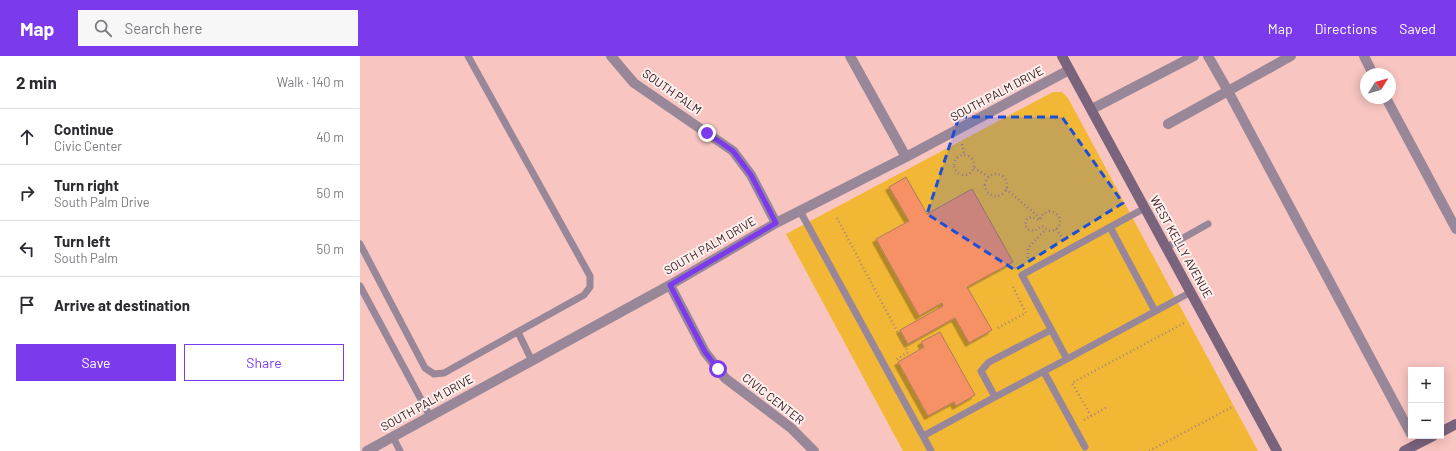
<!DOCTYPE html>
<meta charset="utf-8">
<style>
body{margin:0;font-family:Barlow,sans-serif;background:#f7f7f7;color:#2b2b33}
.controls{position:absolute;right:12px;bottom:12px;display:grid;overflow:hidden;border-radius:0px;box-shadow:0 2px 10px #0003}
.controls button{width:36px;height:36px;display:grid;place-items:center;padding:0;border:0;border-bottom:1px solid #e1e1e2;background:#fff;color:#2b2b33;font:20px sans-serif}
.compass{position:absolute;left:1000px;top:12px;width:36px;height:36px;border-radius:50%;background:#fff;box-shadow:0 2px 10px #0003;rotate:53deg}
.stop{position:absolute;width:12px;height:12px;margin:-9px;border:3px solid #7c3aed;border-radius:50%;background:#fff}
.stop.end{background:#7c3aed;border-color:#fff;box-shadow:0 1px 4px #0008}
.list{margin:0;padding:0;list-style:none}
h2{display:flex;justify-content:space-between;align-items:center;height:52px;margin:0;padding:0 16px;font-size:17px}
h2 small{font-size:13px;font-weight:400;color:#7c7c81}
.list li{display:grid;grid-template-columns:26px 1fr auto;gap:12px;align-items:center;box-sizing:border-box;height:56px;padding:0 16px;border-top:1px solid #e1e1e2}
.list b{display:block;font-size:15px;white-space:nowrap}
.list p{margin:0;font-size:13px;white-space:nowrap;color:#7c7c81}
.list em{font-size:13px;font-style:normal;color:#7c7c81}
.actions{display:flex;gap:8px;padding:12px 16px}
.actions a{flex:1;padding:9px 0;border:1px solid #7c3aed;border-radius:0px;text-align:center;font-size:14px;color:#7c3aed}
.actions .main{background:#7c3aed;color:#fff}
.icon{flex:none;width:22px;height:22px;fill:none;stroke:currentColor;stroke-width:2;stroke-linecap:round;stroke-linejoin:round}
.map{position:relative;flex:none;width:1096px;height:395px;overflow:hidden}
header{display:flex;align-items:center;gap:24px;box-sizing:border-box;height:56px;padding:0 20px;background:#7c3aed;color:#fff}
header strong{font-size:19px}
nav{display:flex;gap:22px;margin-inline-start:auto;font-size:14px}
.search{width:280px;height:36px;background:#f7f7f7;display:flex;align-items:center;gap:10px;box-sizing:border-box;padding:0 14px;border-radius:0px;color:#7c7c81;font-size:15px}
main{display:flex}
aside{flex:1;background:#fff}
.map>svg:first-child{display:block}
.green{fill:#f2b835}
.building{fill:#f69166;stroke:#ae7a64;filter:url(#shadow)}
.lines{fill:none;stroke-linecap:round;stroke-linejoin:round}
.path{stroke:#aa827f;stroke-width:2.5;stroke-dasharray:1 3;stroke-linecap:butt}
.lane{stroke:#988799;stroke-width:7}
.street{stroke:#988799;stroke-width:10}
.secondary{stroke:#7a637d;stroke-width:10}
.route{stroke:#7c3aed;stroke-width:5}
.marked{fill:#1d4ed8;fill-opacity:0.2;stroke:#1d4ed8;stroke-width:3;stroke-dasharray:8 5;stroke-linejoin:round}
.labels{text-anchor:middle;stroke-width:4;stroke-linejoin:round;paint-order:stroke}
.street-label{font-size:12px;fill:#2e1716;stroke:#fef0ef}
</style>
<header>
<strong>Map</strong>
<div class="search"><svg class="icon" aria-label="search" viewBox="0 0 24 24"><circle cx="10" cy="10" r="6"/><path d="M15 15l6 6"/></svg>Search here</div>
<nav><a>Map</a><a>Directions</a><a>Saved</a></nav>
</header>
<main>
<aside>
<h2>2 min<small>Walk · 140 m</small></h2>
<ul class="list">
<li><svg class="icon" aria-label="ahead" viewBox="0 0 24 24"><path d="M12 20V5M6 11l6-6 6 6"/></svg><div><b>Continue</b><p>Civic Center</p></div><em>40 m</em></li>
<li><svg class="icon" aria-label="right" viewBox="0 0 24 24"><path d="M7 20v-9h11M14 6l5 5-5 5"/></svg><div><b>Turn right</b><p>South Palm Drive</p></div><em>50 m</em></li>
<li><svg class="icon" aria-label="left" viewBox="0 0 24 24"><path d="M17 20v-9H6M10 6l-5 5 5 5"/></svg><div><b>Turn left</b><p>South Palm</p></div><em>50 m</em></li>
<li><svg class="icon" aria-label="arrive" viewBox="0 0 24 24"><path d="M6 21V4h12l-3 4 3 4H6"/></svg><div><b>Arrive at destination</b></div></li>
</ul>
<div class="actions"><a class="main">Save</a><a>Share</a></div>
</aside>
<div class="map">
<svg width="1096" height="395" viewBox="0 0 1096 395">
<defs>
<filter id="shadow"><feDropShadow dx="-3.5" dy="3.5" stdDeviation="0" flood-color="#0004"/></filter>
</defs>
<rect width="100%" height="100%" fill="#f8c5c1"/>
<!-- green -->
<path class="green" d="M693,36H702L708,42L898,395H543L426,178Z"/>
<!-- building -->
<path class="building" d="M546,121L567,158L612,133L653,206L607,231L632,274L609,287L595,262L548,288L540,274L583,250L582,247L559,260L516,183L549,165L529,131Z
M580,276L615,339L596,350L594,346L568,360L538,306L564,291L561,286Z"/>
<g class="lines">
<!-- path -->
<path class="path" d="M602,88L604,98
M594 109a10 10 0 1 1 20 0a10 10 0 1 1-20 0Z
M614,112L629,121
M625 129a11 11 0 1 1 22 0a11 11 0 1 1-22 0Z
M646,133L680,162
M689,155C703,156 704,174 690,175L682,170L674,175L667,173L665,169L667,163L671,161L680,164L683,158Z
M477,162L548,296L536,304
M696,173L703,183
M668,202V192L686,173
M638,272L666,257L653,231
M731,360L747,351
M724,364L731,360L712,327L826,266
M789,395L872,351"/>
<!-- lane -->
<path class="lane" d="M785,152L662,219L707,303L831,236
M440,155L563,380L635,341
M750,171L795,255
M0,188L65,312L74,318L84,317L224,239L230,231V220L108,0
M807,191L848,168
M0,230L70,360
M691,274L629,306L621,315L635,341L707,303
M158,276L172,305
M684,316L725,391
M563,380L571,395
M33,381L40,395"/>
<!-- street -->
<path class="street" d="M251,0L274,27L373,95L391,119L416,167
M490,0L546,101
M848,0L868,35L931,0
M1004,0L1013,18
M1026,42L1096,173
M732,53L834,0
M808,68L868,35L1051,378
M310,229L345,296L365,322L431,372L454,395
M7,395L310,229L416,167L546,101L709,14"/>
<!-- secondary -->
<path class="secondary" d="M702,0L917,395
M1081,376L1096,368
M1044,395L1073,380"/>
</g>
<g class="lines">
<!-- route -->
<path class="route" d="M347,77L373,95L391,119L416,167L310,229L345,296L358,313"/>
</g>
<!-- marked area -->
<path class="marked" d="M599,61H702L763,147L655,214L567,158Z"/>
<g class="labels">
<!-- street labels -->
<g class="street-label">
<text transform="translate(312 36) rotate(35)" y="4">SOUTH PALM</text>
<text transform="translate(637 38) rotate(-28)" y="4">SOUTH PALM DRIVE</text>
<text transform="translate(350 190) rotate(-30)" y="4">SOUTH PALM DRIVE</text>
<text transform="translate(821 191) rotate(61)" y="4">WEST KELLY AVENUE</text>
<text transform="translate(413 343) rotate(38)" y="4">CIVIC CENTER</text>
<text transform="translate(67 347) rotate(-29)" y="4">SOUTH PALM DRIVE</text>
</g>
</g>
</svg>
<div class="controls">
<button>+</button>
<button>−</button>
</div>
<svg class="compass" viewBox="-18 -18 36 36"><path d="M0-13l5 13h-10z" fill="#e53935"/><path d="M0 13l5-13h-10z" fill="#7c7c81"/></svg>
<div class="stop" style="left:358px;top:313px"></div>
<div class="stop end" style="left:347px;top:77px"></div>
</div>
</main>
